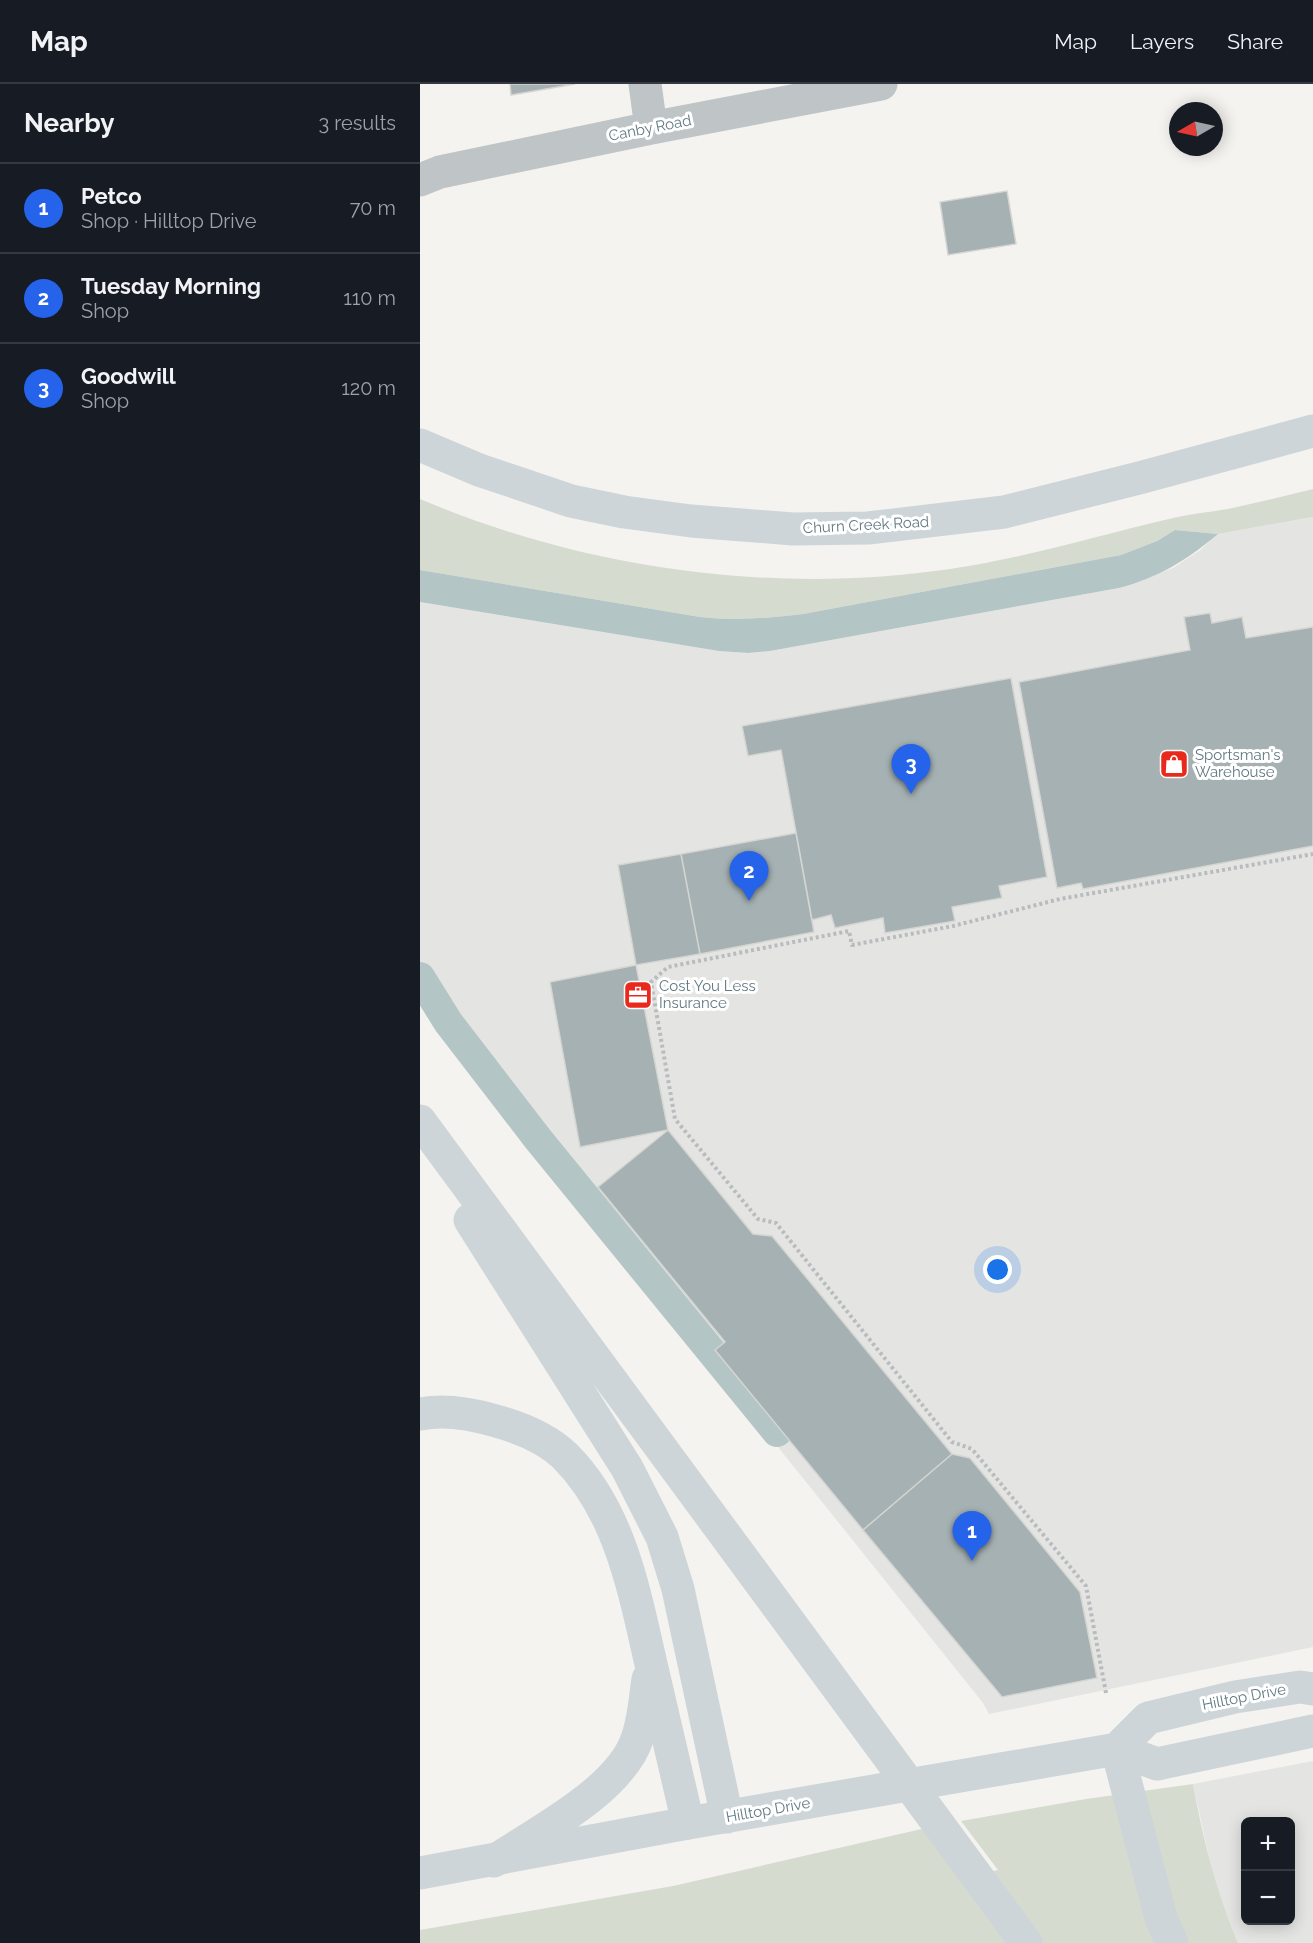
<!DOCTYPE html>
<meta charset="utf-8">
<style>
body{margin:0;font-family:Raleway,sans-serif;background:#242831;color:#f1f3f6}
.controls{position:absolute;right:18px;bottom:18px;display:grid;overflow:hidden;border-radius:9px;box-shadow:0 3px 15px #0003}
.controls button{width:54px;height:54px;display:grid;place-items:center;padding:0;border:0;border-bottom:2px solid #363941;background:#171b24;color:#f1f3f6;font:30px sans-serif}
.compass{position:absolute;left:749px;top:18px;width:54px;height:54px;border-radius:50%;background:#171b24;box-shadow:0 3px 15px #0003;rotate:261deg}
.you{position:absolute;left:578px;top:1186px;width:21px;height:21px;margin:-15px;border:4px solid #fff;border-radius:50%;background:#1a73e8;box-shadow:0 0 0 9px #1a73e833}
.badge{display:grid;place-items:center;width:39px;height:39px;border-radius:50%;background:#2563eb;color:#fff;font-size:20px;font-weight:700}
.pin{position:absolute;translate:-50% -50px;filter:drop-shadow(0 2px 3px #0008)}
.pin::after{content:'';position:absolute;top:32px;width:21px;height:18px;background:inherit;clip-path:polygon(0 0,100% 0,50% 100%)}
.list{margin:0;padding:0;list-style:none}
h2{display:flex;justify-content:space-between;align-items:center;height:78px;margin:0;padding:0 24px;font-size:26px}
h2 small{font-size:20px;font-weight:400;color:#9ea1a6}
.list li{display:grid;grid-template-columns:39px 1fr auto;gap:18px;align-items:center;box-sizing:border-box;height:90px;padding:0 24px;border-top:2px solid #363941}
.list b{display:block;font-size:22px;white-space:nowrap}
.list p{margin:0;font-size:20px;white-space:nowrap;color:#9ea1a6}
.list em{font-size:20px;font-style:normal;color:#9ea1a6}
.map{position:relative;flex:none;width:893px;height:1859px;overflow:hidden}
header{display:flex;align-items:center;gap:36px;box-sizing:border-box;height:84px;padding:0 30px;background:#171b24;border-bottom:2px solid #363941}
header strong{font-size:28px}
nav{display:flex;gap:33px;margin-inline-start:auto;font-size:21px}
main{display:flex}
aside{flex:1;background:#171b24}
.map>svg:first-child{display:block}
.built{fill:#e4e5e3;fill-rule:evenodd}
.green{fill:#d6dbd0}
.water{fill:#b4c5c6}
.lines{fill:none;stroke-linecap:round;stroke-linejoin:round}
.canal{stroke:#b4c5c6;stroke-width:30}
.building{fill:#a5b1b3;stroke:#d5d5d2;stroke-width:1.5}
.path{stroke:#b9bcbe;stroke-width:4;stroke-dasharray:3 3;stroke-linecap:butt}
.minor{stroke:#bfc4c6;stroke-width:33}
.major{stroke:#cdd5d8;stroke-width:33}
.highway{stroke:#cdd5d8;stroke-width:33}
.labels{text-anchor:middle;stroke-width:6;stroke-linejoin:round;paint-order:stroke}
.street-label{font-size:15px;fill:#627982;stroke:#fff}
.poi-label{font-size:15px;fill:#627982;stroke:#fff;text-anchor:start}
</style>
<header>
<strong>Map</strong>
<nav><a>Map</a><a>Layers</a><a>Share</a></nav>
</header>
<main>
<aside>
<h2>Nearby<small>3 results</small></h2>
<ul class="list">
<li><span class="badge">1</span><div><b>Petco</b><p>Shop · Hilltop Drive</p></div><em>70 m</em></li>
<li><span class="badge">2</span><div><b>Tuesday Morning</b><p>Shop</p></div><em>110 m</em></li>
<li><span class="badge">3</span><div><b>Goodwill</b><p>Shop</p></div><em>120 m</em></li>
</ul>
</aside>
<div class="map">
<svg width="893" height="1859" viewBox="0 0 893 1859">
<rect width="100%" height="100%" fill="#f4f3ef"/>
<!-- built -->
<path class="built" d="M893,433V1563L569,1630L563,1619L286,1273L296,1264L82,998L30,930L0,881V518L299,567L328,569L350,567L699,504L753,484L779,467L798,450Z
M893,1677V1859H818L804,1825L791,1782L773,1700ZM826,1738H870V1836H826Z"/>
<!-- green -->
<path class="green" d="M893,405V433L798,450L755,446L737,457L701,471L383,530C348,534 315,537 280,533L0,486V415C165,485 352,511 530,485C605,474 676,452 749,435C769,430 789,428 808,425C837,419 865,412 893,405Z
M773,1700C783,1755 796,1807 818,1859H0V1846L253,1802L506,1744L543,1794L578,1786L541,1737L666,1715Z"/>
<!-- water -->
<path class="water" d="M755,446L798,450C766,477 739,493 699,504L350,567L328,569L299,567L0,518V486L280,533C315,537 348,534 383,530L701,471L737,457Z"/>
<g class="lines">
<!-- canal -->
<path class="canal" d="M0,893L28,938L118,1055L357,1348"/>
</g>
<!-- building -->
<path class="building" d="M90,0H155L91,11Z
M587,107L596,160L528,171L520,118Z
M790,529L792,539L822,533L826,554L893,543V762L663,805L661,799L637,804L599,598L770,566L764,533Z
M591,594L627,793L579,802L582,814L532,823L535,837L465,849L463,834L415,844L411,831L392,836L361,666L328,672L322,642Z
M376,749L394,848L280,870L261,770Z
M261,770L280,870L216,881L198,781Z
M216,881L248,1046L160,1063L130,898Z
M248,1046L333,1150L352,1152L532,1370L443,1446L295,1266L305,1258L178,1103Z
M532,1370L550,1374L660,1508L677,1594L582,1613L443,1446Z"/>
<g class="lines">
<!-- path -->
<path class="path" d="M686,1609L666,1502L552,1365L532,1358L356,1139L338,1135L255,1035L231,898L248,883L429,847L432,861L533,842L640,815L893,770"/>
<!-- minor -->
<path class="minor" d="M225,0L231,44
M0,96L20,88L44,83L231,44L461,0"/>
<!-- major -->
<path class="major" d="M0,361L59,386L151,417L204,428L271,437L373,445L448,444L584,428L719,394L893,347
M697,1665L728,1634L815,1613L880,1603L893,1605
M0,1789L268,1739L697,1665L737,1680L893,1647"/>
<!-- highway -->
<path class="highway" d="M0,1037L606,1859
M50,1136L207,1384L242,1453L258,1505L307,1733
M0,1330C25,1325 52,1330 76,1337C101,1344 126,1354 145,1372C200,1427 214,1506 231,1580C243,1633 256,1686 268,1739
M697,1665L741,1834L752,1859
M74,1777C118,1748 200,1706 217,1655C224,1636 225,1615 228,1595"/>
</g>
<!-- icons -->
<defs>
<g id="shop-square" transform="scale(1.5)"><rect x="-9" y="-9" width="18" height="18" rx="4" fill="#e9291b" stroke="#fff"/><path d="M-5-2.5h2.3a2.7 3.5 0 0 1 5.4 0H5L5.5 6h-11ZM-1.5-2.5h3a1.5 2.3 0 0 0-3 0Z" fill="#fff"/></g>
<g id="office-square" transform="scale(1.5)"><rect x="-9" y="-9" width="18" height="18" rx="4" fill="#e9291b" stroke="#fff"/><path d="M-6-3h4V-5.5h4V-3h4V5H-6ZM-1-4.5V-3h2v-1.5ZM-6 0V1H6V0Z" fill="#fff"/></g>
</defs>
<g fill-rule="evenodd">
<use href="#shop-square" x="754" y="680"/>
<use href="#office-square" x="218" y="911"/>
</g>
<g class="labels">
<!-- street labels -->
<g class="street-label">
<text transform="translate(230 44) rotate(-11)" y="5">Canby Road</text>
<text transform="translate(446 441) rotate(-3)" y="5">Churn Creek Road</text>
<text transform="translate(824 1613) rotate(-11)" y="5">Hilltop Drive</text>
<text transform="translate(348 1726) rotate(-10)" y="5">Hilltop Drive</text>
</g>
<!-- poi labels -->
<g class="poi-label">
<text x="775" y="676">Sportsman's<tspan x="775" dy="17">Warehouse</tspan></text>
<text x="239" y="907">Cost You Less<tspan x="239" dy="17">Insurance</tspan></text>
</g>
</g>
</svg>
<div class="controls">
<button>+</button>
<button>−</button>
</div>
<svg class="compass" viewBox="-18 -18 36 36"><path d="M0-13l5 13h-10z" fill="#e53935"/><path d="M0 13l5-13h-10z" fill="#9ea1a6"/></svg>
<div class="you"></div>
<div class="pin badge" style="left:552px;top:1477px">1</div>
<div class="pin badge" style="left:329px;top:817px">2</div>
<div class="pin badge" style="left:491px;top:710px">3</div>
</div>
</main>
